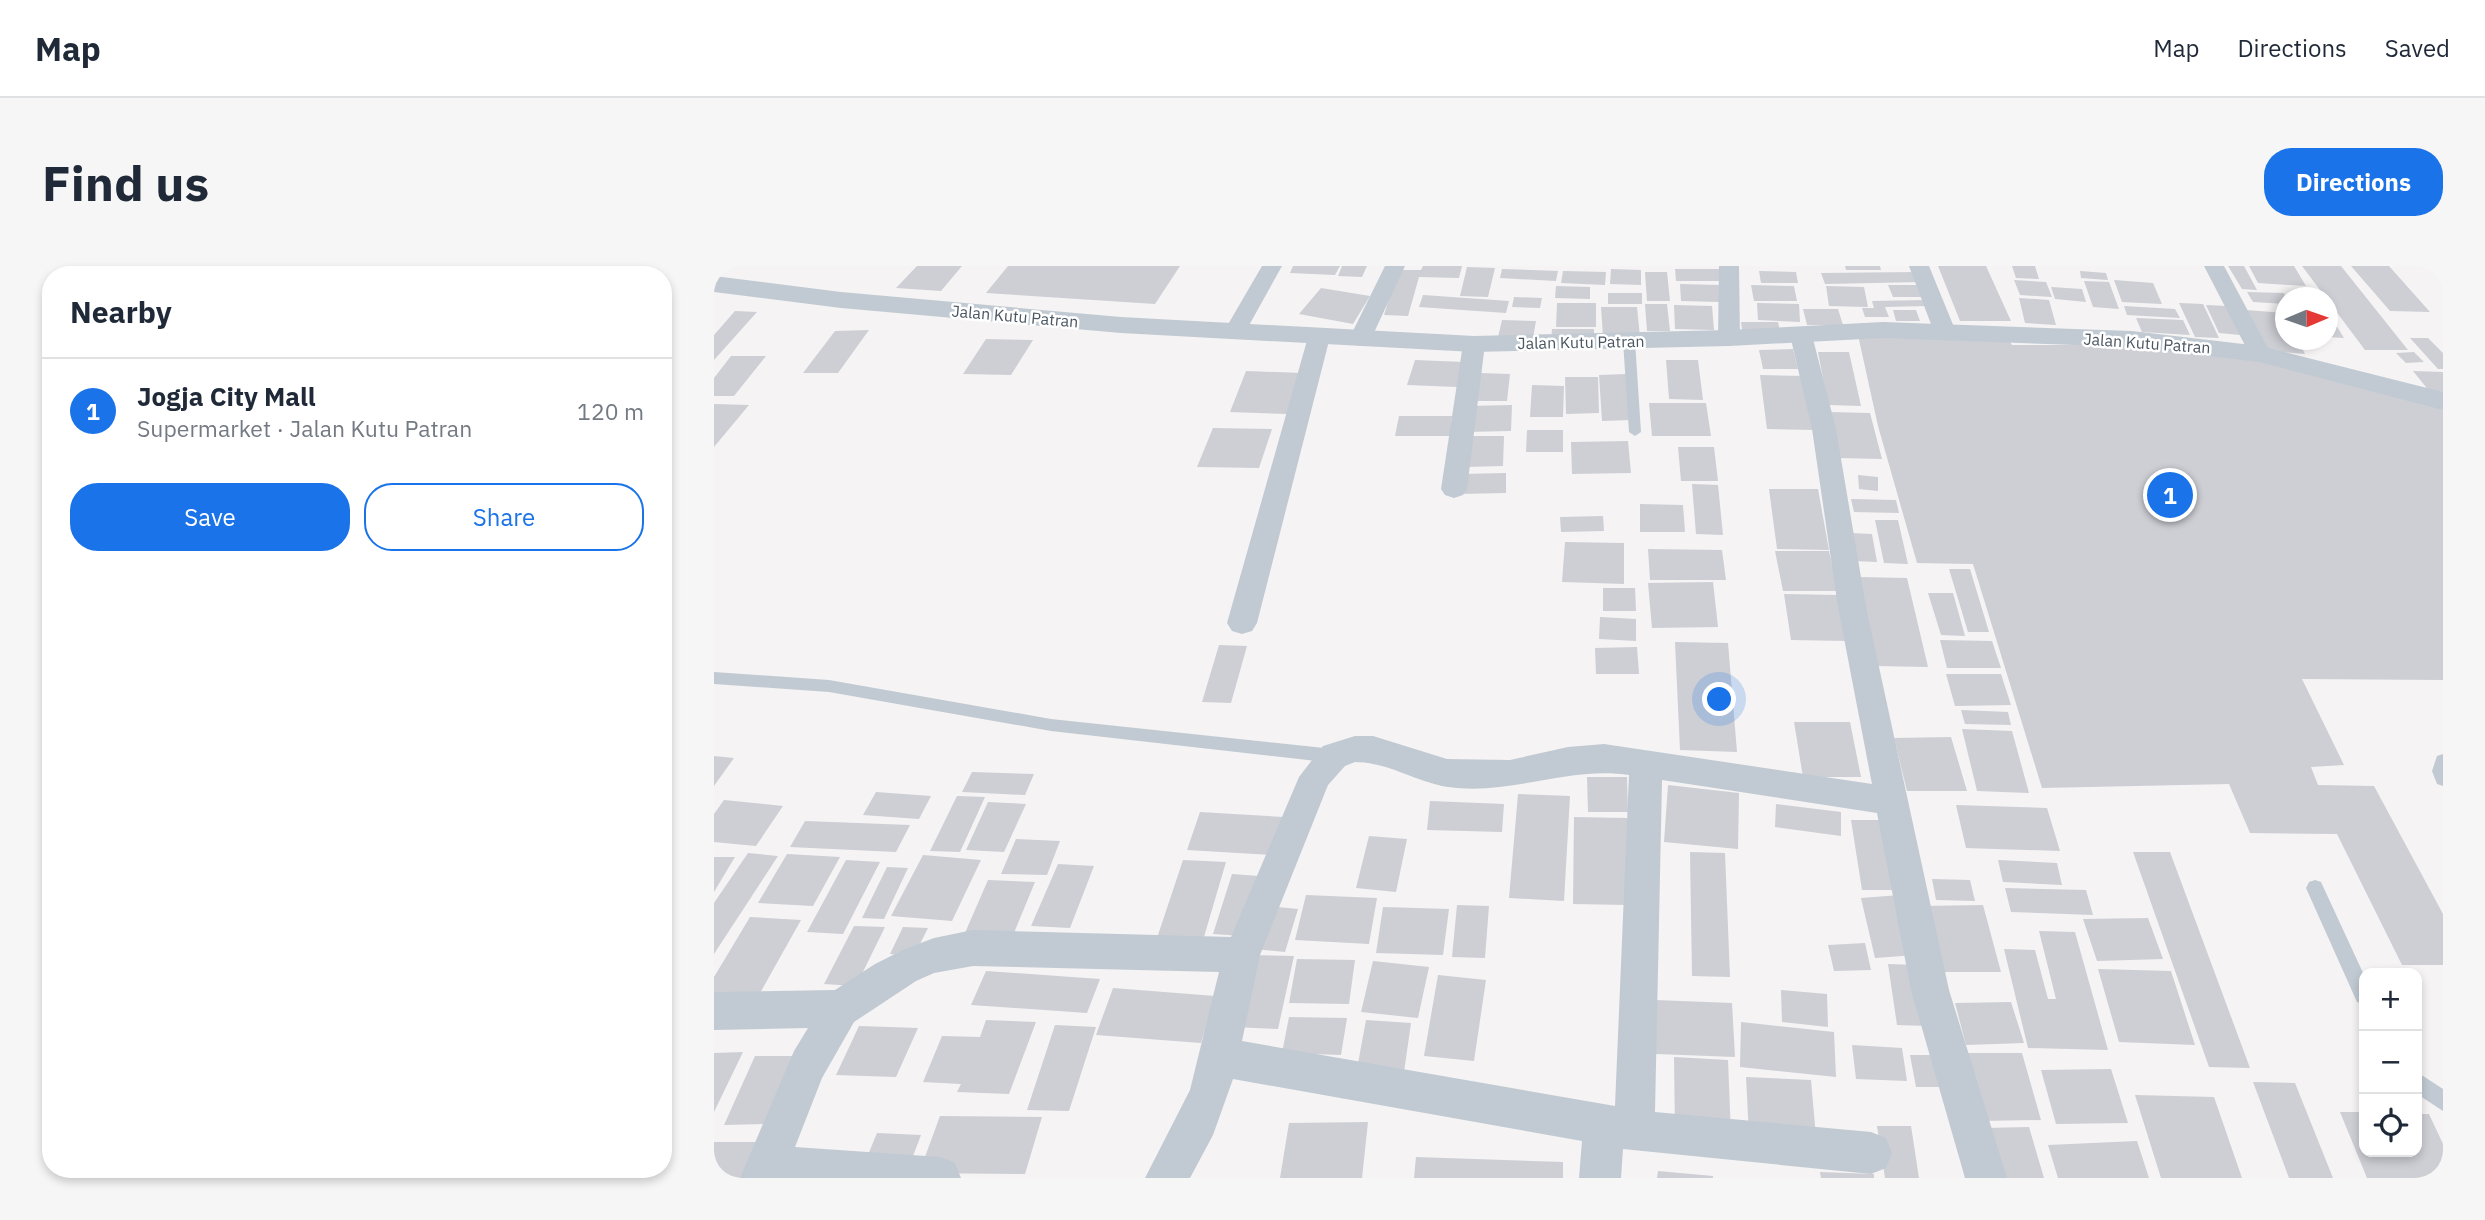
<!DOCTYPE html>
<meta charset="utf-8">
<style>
body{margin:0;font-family:"IBM Plex Sans",sans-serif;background:#f6f6f7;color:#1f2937}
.controls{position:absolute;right:21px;bottom:21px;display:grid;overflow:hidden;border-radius:14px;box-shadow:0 4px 10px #0003}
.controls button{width:63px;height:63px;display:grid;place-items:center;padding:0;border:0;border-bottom:2px solid #e0e1e3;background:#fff;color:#1f2937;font:35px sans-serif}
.compass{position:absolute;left:1561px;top:21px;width:63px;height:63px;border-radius:50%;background:#fff;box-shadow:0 4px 10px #0003;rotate:88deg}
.you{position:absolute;left:1006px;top:434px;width:24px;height:24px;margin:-18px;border:5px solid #fff;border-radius:50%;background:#1a73e8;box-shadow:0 0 0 10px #1a73e833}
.badge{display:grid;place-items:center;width:46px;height:46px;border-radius:50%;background:#1a73e8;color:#fff;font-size:23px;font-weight:700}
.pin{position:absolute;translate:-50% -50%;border:4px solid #fff;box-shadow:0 2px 7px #0006}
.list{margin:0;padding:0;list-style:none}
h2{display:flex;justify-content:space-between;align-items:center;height:91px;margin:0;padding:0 28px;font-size:30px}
h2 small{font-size:23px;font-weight:400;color:#747a83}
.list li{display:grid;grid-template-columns:46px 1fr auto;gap:21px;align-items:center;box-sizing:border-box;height:105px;padding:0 28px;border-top:2px solid #e0e1e3}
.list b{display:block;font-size:26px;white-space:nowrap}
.list p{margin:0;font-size:23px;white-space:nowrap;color:#747a83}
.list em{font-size:23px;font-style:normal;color:#747a83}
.actions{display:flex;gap:14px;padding:21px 28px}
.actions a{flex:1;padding:16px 0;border:2px solid #1a73e8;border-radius:28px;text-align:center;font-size:24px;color:#1a73e8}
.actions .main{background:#1a73e8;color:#fff}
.icon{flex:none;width:38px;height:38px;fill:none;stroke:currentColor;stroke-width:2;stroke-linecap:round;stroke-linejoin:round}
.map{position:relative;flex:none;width:1729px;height:912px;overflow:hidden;border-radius:28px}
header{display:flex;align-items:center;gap:42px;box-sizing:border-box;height:98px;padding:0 35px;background:#fff;border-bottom:2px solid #e0e1e3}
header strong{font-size:33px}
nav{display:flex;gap:38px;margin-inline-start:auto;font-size:24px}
.intro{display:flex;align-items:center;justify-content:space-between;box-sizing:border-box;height:168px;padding:0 42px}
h1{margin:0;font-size:49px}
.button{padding:18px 32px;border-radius:28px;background:#1a73e8;color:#fff;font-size:24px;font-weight:700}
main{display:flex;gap:42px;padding:0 42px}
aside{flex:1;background:#fff;border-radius:28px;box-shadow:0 4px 10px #0003}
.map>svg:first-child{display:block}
.building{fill:#cdcfd5}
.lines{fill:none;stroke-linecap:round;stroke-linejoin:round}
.service{fill:#c1cad2;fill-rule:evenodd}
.minor{fill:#c1cad2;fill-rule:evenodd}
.tertiary{fill:#c1cad2;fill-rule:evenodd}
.labels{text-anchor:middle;stroke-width:5;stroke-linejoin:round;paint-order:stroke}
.far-street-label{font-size:16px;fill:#4a5661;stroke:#fff}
</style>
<header>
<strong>Map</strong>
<nav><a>Map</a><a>Directions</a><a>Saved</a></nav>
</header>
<div class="intro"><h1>Find us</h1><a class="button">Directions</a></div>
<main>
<aside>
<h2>Nearby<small></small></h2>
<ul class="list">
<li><span class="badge">1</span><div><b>Jogja City Mall</b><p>Supermarket · Jalan Kutu Patran</p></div><em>120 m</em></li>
</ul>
<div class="actions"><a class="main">Save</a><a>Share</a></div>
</aside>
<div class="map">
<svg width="1729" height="912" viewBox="0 0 1729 912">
<rect width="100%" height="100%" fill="#f5f3f3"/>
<!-- building -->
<path class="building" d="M203,0H248L227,25L182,22Z
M294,0H466L441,38L272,27Z
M579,0H626L621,9L576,7Z
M628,0H653L648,11L624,10Z
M709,0H748L745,12L705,11L694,50L670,49L684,4H707Z
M1131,0H1166L1167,4H1132Z
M1224,0H1272L1297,55H1246Z
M1298,0H1321L1325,13L1302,12Z
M1514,0H1530L1543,24L1528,23Z
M1535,0H1580L1592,20L1544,17Z
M1588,0H1627L1694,84H1651Z
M1637,0H1675L1716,46L1676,45Z
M753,1L781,2L774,31L746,30Z
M788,3L844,5L842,15L786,12Z
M897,3L927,4V19L896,18Z
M961,3H1009L1011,15H962Z
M849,5L892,6L891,19L847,17Z
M1045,5L1082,6L1084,17H1047Z
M1366,5L1392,7L1394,14L1367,12Z
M931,6H953L956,35H933Z
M1203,6L1208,16L1111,18L1107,7Z
M1300,14L1332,16L1338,31L1306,29Z
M1400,14L1439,17L1448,38L1408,36Z
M1370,15L1395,16L1405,43L1379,41Z
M966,18L1005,19V36L967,35Z
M1037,19L1080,20L1083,35H1040Z
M1174,19H1207L1212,31H1179Z
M842,20L876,21V33L841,32Z
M1112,20L1150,21L1154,41L1115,40Z
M1337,21L1368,23L1372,36L1341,33Z
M607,22L656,30L639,58L585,48Z
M1533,26L1570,27L1572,38L1539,36Z
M894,27H928V38H894Z
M709,29L795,35L792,47L705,41Z
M800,31L828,32L826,42L798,41Z
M1305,32L1335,34L1342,59L1311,57Z
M1210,34L1213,40L1171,41L1175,51H1151L1148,42H1160L1158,35Z
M843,37H882V61H842Z
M1043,37L1085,38L1086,56L1044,54Z
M1465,37L1489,38L1505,72L1481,71Z
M931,38H953L956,65H933Z
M960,39L998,40L1000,64L961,63Z
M1492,39L1513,40L1526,69L1505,67Z
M1410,40L1461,43L1466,52L1413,49Z
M887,41H923L926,71H889Z
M1089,43H1124L1129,59H1093Z
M1179,44H1202L1206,55H1182Z
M1532,44L1571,47L1572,74H1584L1591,88L1551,85Z
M21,45L43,46L0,94V69Z
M1614,46L1630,72L1614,71Z
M1422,52L1469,54L1476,69L1428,66Z
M788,54L822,55L819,72L784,71Z
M1027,56H1064L1066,65L1028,64Z
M838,63H880V74H837Z
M155,64L124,107H89L121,65Z
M1144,69L1294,72L1298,79H1437L1509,85L1729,140V414L1588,413L1630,499L1597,501L1604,519L1660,520L1729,648V699H1688L1623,568L1536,567L1515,518L1328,522L1259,298L1203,297L1164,160Z
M1696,72H1714L1729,87V103H1724Z
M272,73L319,74L297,109L249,108Z
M1079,83L1084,103H1049L1045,84Z
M1104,86H1135L1147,140L1114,139Z
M1700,86L1710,96L1692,97L1682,87Z
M17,90H52L20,130H0V112Z
M701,94L750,96L743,121L693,119Z
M952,94H984L989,134L955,133Z
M532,105L588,107L574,148L516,146Z
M1699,105L1729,106V128L1716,126Z
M765,107L796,108L793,135H762Z
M912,108L917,154L888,155L885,109Z
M1046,109L1091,110L1100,164L1053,163Z
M851,111H884L885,147L852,148Z
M818,119L850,120L849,151H816Z
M935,137H992L997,170H938Z
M0,138L35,139L0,181Z
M798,139L797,165L752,166L753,140Z
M1115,146L1156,147L1168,193L1124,192Z
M685,150H738L736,170H681Z
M499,162L558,163L545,202L483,201Z
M813,164H849V186H812Z
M753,170H790L789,200L751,201Z
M914,175L917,207L858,208L857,176Z
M964,181H1000L1004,215H967Z
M792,207V227L745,228L746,208Z
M1144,209L1164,211V225L1145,223Z
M978,218L1004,219L1009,269L982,268Z
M1055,223H1104L1115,284L1063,283Z
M1137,233L1182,234L1185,247L1140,246Z
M926,238L969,239L971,266H926Z
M889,250L890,265L847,266L846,251Z
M1161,254H1184L1194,298L1170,297Z
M1136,267L1158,268L1163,296L1140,295Z
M851,276L910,277V318L848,316Z
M934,283L1008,284L1012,314H936Z
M1061,285H1115L1124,325H1069Z
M1235,303H1256L1275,366H1254Z
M1144,311L1193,312L1214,401L1162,400Z
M999,316L1004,361L938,362L934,317Z
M889,322H921L922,345H889Z
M1214,327H1239L1251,370L1227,369Z
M1070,328L1125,329L1133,375L1077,374Z
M886,351L922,353V375L885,373Z
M1226,374L1278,375L1287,402H1233Z
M961,376L1014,377L1023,486L966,484Z
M505,379L533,380L517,437L488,436Z
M923,381L925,408H882L881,382Z
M1232,408H1287L1297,439L1241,440Z
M1247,444L1294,446L1297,459L1251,458Z
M1080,456H1136L1147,511H1089Z
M1248,463L1298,465L1315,527L1263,525Z
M1237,471L1253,525H1193L1180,472Z
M0,490L20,492L0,520Z
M258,506L320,508L311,529L248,526Z
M873,511H913L914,546H874Z
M954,519L1025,527L1024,583L950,576Z
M162,526L217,530L205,553L149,549Z
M804,528L856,530L850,635L795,632Z
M243,530L271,531L246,586L216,585Z
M10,534L69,540L42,580L0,576V548Z
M716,535L790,538L788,566L713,564Z
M274,536L312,538L290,586L252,584Z
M1062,538L1127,546V570L1061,561Z
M1242,539L1333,542L1346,585L1252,582Z
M486,546L570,551L560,589L473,584Z
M860,551L913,552L915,639L859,638Z
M1137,554H1166L1180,624H1148Z
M91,555L196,559L182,586L76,581Z
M655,570L693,573L682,626L642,622Z
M302,573L346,575L333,609L287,608Z
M976,586L1011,587L1016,711L978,710Z
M1419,586H1456L1536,802L1495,801Z
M34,587L64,590L0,688V637Z
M73,588L126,591L99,640L44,637Z
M209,589L267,594L238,655L177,650Z
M0,591H21L0,626Z
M132,594L166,596L129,668L93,666Z
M469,594L512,596L487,681L441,678Z
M1284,594L1343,597L1348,619L1289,616Z
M344,598L380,600L356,662L317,660Z
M173,601L194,602L170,653L148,652Z
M518,608L545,610L528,670L499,668Z
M1218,613L1256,614L1261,635L1222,634Z
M274,614L321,616L295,679L247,676Z
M1291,622L1372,624L1379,649L1297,646Z
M592,629L663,632L655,678L581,674Z
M1186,629L1202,689L1161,692L1147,632Z
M743,639L775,640L771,692L738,691Z
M1269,639L1287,706H1220L1205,640Z
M553,640L584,643L571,686L540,683Z
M669,641L735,643L729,689L662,687Z
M36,651L87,654L41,736L0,734V711Z
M1434,652L1449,693L1383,695L1369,653Z
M140,660L171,661L142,720L110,718Z
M189,661L214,662L200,690L176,688Z
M1325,665L1361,666L1394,784L1314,782L1290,683L1321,684L1334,733H1342Z
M1151,677L1157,704L1120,705L1114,679Z
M537,689L580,690L564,763L519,761Z
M583,693L641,694L635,738L575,737Z
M659,695L715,701L704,752L647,746Z
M1174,698L1204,699L1214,760L1183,759Z
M1384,703L1457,705L1481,779L1405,776Z
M272,705L386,713L373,747L257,739Z
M724,709L772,714L760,795L710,790Z
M399,722L501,730L487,777L382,769Z
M1067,724L1113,728L1114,761L1068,756Z
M941,734L1018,737L1021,791L942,788Z
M1297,736L1310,777L1252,779L1241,737Z
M575,751L633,752L627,789L568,787Z
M272,754L322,756L295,828L243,826L247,818L209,816L228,770L266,771Z
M652,754L697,757L690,806L643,803Z
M1027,756L1120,766L1122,811L1026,801Z
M341,759L382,761L355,845L313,844Z
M145,760L204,762L182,811L122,809Z
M1138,779L1188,782L1193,815L1142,813Z
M29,786L0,846V787Z
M1250,787H1308L1327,854L1266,855Z
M1196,789H1226L1232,821H1202Z
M41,790H85L54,858L10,859Z
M960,791L1014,794L1017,870L961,867Z
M1397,803L1414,857L1342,858L1327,804Z
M1032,811L1097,814L1102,871L1035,869Z
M1539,816L1581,817L1619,912H1575Z
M1421,829L1500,831L1528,912H1447Z
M1626,846H1650V886H1703V848H1715L1729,878V912H1653Z
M226,850L328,851L311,908L205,907Z
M654,856L648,912H566L575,857Z
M1163,860H1197L1205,912H1171Z
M1315,861L1330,912H1282L1270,862Z
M163,867L207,869L194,903L149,901Z
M1423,875L1435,912H1344L1334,879Z
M0,876H54L38,912H0Z
M702,891L849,896V912H700Z
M944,905L999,910V912H943Z
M1106,906L1160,908V912H1107Z"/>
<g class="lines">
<!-- service -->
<path class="service" d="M915,72L921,75L927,166L921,170L915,166L909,75Z
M0,406L115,414L337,453L620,483L626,485L628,490L626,495L620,497L337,465L115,426L0,418Z
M1729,488V520L1723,518L1718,505L1723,490Z
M1601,614L1607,616L1650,709V738L1643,736L1592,622L1595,616Z
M1703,806L1729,823V845L1703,828Z"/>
<!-- minor -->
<path class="minor" d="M548,0H568L528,72H512L509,67Z
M671,0H691L657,73L646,80L638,78L635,73Z
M1005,0H1025L1026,72L1015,79L1004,72Z
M1195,0H1215L1242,66L1239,71L1231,73L1220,66Z
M1490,0H1510L1557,88L1554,93H1538Z
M1087,62L1098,69L1122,163L1152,341L1235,724L1293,912H1251L1197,724L1163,547L948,514L941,846L1157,866L1172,872L1178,887L1172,902L1157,908L909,883L907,912H865L868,875L519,813L499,869L476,912H431L476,824L505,706L259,700L220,707L202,715L140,756L108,812L81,881L226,891L241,897L247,912H26L80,785L94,762L0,764V726L121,724L161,698L191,683L220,672L259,664L517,671L585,511L609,480L641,470H659L733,493L796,494L854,481L890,478L1158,518L1124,341L1098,163L1076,69ZM641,496C674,496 702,516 734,521C796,530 854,500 915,509L901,840L528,775L546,689L614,519L631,500Z
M605,64L616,71L543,357L538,365L528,368L518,365L513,357L594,71Z
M760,71L771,78L753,223L749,229L740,232L731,229L727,223L749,78Z"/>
<!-- tertiary -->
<path class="tertiary" d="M0,10L127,26L407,51L760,70L1015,64L1169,56L1418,65L1546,80L1729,126V144L1545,96L1418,81L1169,72L1015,80L760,86L407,67L127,42L0,26Z"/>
</g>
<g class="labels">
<!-- far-street labels -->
<g class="far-street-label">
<text transform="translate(301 50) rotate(5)" y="6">Jalan Kutu Patran</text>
<text transform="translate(867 76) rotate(-1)" y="6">Jalan Kutu Patran</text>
<text transform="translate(1433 77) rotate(4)" y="6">Jalan Kutu Patran</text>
</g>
</g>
</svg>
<div class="controls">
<button>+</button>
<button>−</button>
<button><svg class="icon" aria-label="locate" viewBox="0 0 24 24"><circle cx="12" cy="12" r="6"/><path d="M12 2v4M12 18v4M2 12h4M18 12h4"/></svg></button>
</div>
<svg class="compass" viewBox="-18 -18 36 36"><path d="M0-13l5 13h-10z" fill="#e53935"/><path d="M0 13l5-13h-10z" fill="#747a83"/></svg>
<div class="you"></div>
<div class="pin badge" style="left:1456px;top:229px">1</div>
</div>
</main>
